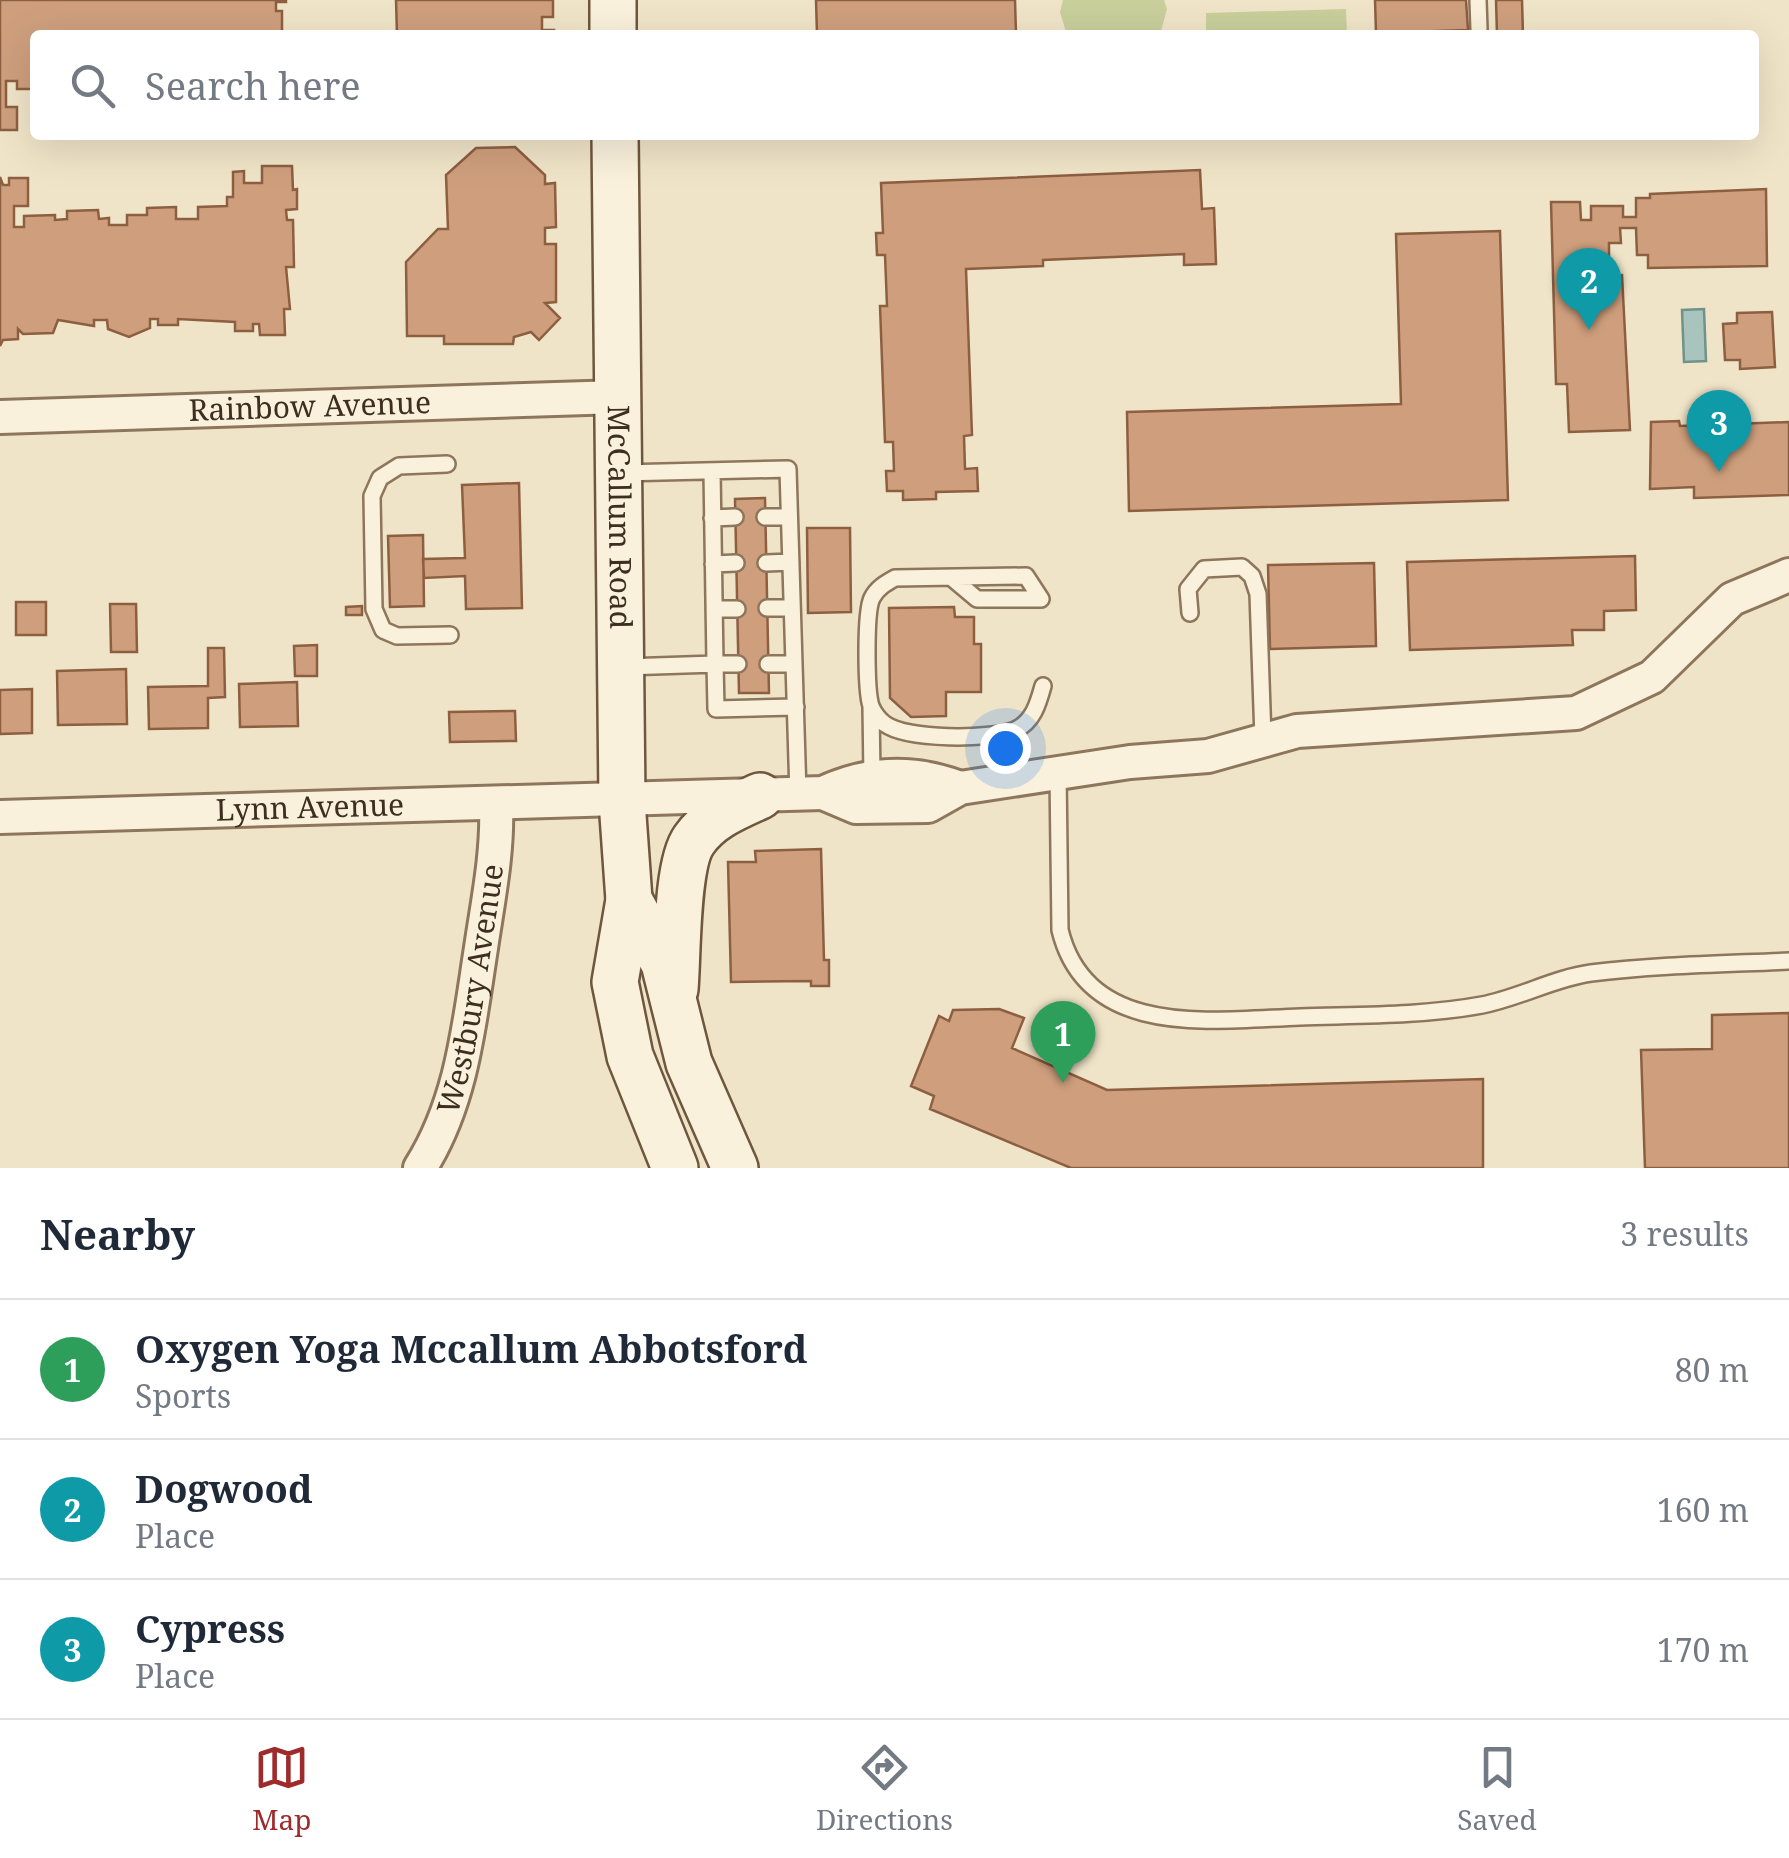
<!DOCTYPE html>
<style>
body{margin:0;font-family:"Noto Serif",serif;background:#f2f2f3;color:#1f2937}
.you{position:absolute;left:1005px;top:748px;width:35px;height:35px;margin:-25px;border:8px solid #fff;border-radius:50%;background:#1a73e8;box-shadow:0 0 0 15px #1a73e833}
.badge{display:grid;place-items:center;width:65px;height:65px;border-radius:50%;background:#9e2a2b;color:#fff;font-size:32px;font-weight:700}
.pin{position:absolute;translate:-50% -82px;filter:drop-shadow(0 2px 5px #0008)}
.pin::after{content:'';position:absolute;top:52px;width:35px;height:30px;background:inherit;clip-path:polygon(0 0,100% 0,50% 100%)}
.list{margin:0;padding:0;list-style:none}
h2{display:flex;justify-content:space-between;align-items:center;height:130px;margin:0;padding:0 40px;font-size:42px}
h2 small{font-size:32px;font-weight:400;color:#747a83}
.list li{display:grid;grid-template-columns:65px 1fr auto;gap:30px;align-items:center;box-sizing:border-box;height:140px;padding:0 40px;border-top:2px solid #e0e1e3}
.list b{display:block;font-size:38px;white-space:nowrap}
.list p{margin:0;font-size:32px;white-space:nowrap;color:#747a83}
.list em{font-size:32px;font-style:normal;color:#747a83}
.icon{flex:none;width:55px;height:55px;fill:none;stroke:currentColor;stroke-width:2;stroke-linecap:round;stroke-linejoin:round}
.map{position:relative;flex:none;width:1789px;height:1168px;overflow:hidden}
.search{position:absolute;background:#fff;box-shadow:0 10px 40px #0002;left:30px;right:30px;top:30px;height:110px;display:flex;align-items:center;gap:25px;box-sizing:border-box;padding:0 35px;border-radius:10px;color:#747a83;font-size:38px}
.sheet{height:550px;background:#fff}
nav{display:flex;justify-content:space-around;align-items:center;box-sizing:border-box;height:140px;border-top:2px solid #e0e1e3;background:#fff;font-size:28px;color:#747a83}
nav a{display:grid;justify-items:center;gap:5px}
nav .on{color:#9e2a2b}
.map>svg:first-child{display:block}
.green{fill:#c9cf9b}
.water{fill:#a9c4bc;stroke:#6f938a;stroke-width:2.5}
.building{fill:#cf9f7d;stroke:#8d5f41;stroke-width:2.5}
.lines{fill:none;stroke-linecap:round;stroke-linejoin:round}
.lane-casing{stroke:#8d765c;stroke-width:20}
.street-casing{stroke:#8d765c;stroke-width:38}
.secondary-casing{stroke:#6f573f;stroke-width:50}
.lane{stroke:#faf1dc;stroke-width:15}
.street{stroke:#faf1dc;stroke-width:32}
.secondary{stroke:#faf1dc;stroke-width:45}
.labels{text-anchor:middle;stroke-width:10;stroke-linejoin:round;paint-order:stroke}
.street-label{font-size:30px;fill:#3d2e20;stroke:#f7eed8}
</style>
<div class="map">
<svg width="1789" height="1168" viewBox="0 0 1789 1168">
<rect width="100%" height="100%" fill="#f0e4c8"/>
<!-- green -->
<path class="green" d="M1063,0H1164L1167,9L1160,35H1067L1060,12Z
M1346,9L1347,35H1206V13Z"/>
<!-- water -->
<path class="water" d="M1704,309L1706,361L1684,362L1682,310Z"/>
<!-- building -->
<path class="building" d="M0,0H286V2H276V11H282V35H35V89H17V81H6V107H17V130H0Z
M396,0H553V17H542V30H554V35H397Z
M816,0H1015L1016,34L817,35Z
M1375,0H1466L1468,30L1376,33Z
M1496,0H1522L1523,35H1497Z
M515,147L545,175V184L555,183L556,227L545,228V244H556V302L545,303L560,318L539,340L531,332L514,337L513,344H444V336H407L406,262L438,229H448L446,175L476,148Z
M262,166H292L293,190L297,189V209L286,210L287,220H293L294,267H286L290,309H284L285,335H260L259,324H253V331H235V322L178,319V325H158V319H150V328L129,337L108,329L107,320H94V326L58,320L53,333L23,334L18,329V339L3,340L0,346V177L3,185H9V178H28V206H14V227H24V216L55,215V220L67,219V211L98,210L99,219L109,218V225H127V215H147V208L176,207V219H198V207L227,206V197H233V172L244,171V183H262Z
M1200,170L1202,209L1214,208L1216,264L1184,265V254L1043,260V266L966,269L972,435L964,436L965,469L977,468L978,491L936,492V499L903,500V491H887L886,471H894L893,442H885L880,306H887L885,255H877L876,233H883L881,183Z
M1766,189L1767,266L1648,268V255H1637L1636,228H1620L1621,243H1609V276L1622,275L1630,430L1569,432L1567,384H1556L1551,202H1580L1581,220H1591V206H1623V217H1636V198H1650V194Z
M1500,231L1508,500L1129,511L1127,412L1401,404L1396,234Z
M1772,312L1775,367L1740,369V360H1725L1723,324L1737,323V313Z
M1679,421L1680,426L1789,422V495L1694,498V487L1650,489L1651,422Z
M519,483L522,608L466,609L465,576L424,578L423,559L465,558L462,485Z
M765,498L769,693H739L735,499Z
M807,528H850L851,612L808,613Z
M423,535L424,606L390,607L388,536Z
M1635,556L1636,610L1604,611V630H1572L1573,645L1410,650L1407,562Z
M1374,563L1376,646L1270,649L1268,565Z
M16,602H46V635H16Z
M110,604H136L137,652H111Z
M362,606V615H346V607Z
M954,607L955,617H974V644H981V692H946V716L911,717L890,698L889,608Z
M317,645V676H295L294,646Z
M208,648H224L225,697L208,698V728L149,729L148,687L208,686Z
M126,669L127,724L58,725L57,671Z
M297,682L298,726L240,727L239,684Z
M32,689V733L0,734V690Z
M515,711L516,741L450,742L449,712Z
M821,849L824,960H829V986H811V981L731,982L728,862H756L755,851Z
M999,1009L1024,1018L1012,1048L1107,1090L1483,1079V1168H1071L930,1109L934,1096L911,1086L939,1016L949,1021L953,1010Z
M1789,1013V1168H1645L1641,1050L1712,1049V1015Z"/>
<g class="lines">
<!-- lane casing -->
<g class="lane-casing">
<path id="lane" d="M1478,0L1479,29
M447,464L399,466L380,478L372,496L374,609L383,630L397,636L450,635
M622,473L788,469L798,794
M765,517H789
M712,518L735,517
M766,563L791,562
M713,564L736,563
M952,578L977,599H1041
M1041,599L1026,576L895,578C886,583 877,588 872,598C865,612 866,691 871,706C873,712 880,721 885,724C907,740 989,740 1015,730C1033,722 1038,704 1043,686
M767,608H792
M714,609H737
M1190,613L1188,589L1204,569L1242,567L1252,576L1258,594L1263,738
M738,664H715L716,709L796,707
M768,664H794
M625,667L715,664L712,471
M871,707L872,777
M1058,773L1060,930C1087,1040 1214,1020 1300,1017C1360,1015 1422,1016 1482,1005C1519,998 1554,978 1591,973C1657,965 1723,964 1789,961"/>
</g>
<!-- street casing -->
<g class="street-casing">
<g id="street">
<path id="s1" d="M0,417L619,397"/>
<path d="M823,793L856,807L928,806L960,788L1130,762L1208,756L1297,731L1576,713L1652,677L1732,599L1789,575"/>
<path id="s2" d="M0,817L823,793C868,772 913,770 960,788"/>
<path id="s3" d="M420,1168C462,1102 469,1025 481,948C488,900 498,853 496,804"/>
</g>
</g>
<!-- secondary casing -->
<g class="secondary-casing">
<g id="secondary">
<path d="M613,0V35"/>
<path id="s4" d="M615,135L622,801L629,900L615,982L630,1056L675,1168"/>
<path d="M629,900L664,963L689,1063L735,1168"/>
<path d="M675,989C678,954 676,865 694,840C710,817 736,807 760,796"/>
</g>
</g>
<!-- lane -->
<use href="#lane" class="lane"/>
<!-- street -->
<use href="#street" class="street"/>
<!-- secondary -->
<use href="#secondary" class="secondary"/>
</g>
<g class="labels">
<!-- street labels -->
<g class="street-label">
<text dy="10" stroke="none"><textPath href="#s1" startOffset="310">Rainbow Avenue</textPath></text>
<text dy="10" stroke="none"><textPath href="#s4" startOffset="382">McCallum Road</textPath></text>
<text dy="10" stroke="none"><textPath href="#s2" startOffset="310">Lynn Avenue</textPath></text>
<text dy="10" stroke="none"><textPath href="#s3" startOffset="188">Westbury Avenue</textPath></text>
</g>
</g>
</svg>
<div class="you"></div>
<div class="pin badge" style="left:1063px;top:1083px;background:#2e9e5b">1</div>
<div class="pin badge" style="left:1589px;top:330px;background:#0f9aa8">2</div>
<div class="pin badge" style="left:1719px;top:472px;background:#0f9aa8">3</div>
<div class="search"><svg class="icon" aria-label="search" viewBox="0 0 24 24"><circle cx="10" cy="10" r="6"/><path d="M15 15l6 6"/></svg>Search here</div>
</div>
<section class="sheet">
<h2>Nearby<small>3 results</small></h2>
<ul class="list">
<li><span class="badge" style="background:#2e9e5b">1</span><div><b>Oxygen Yoga Mccallum Abbotsford</b><p>Sports</p></div><em>80 m</em></li>
<li><span class="badge" style="background:#0f9aa8">2</span><div><b>Dogwood</b><p>Place</p></div><em>160 m</em></li>
<li><span class="badge" style="background:#0f9aa8">3</span><div><b>Cypress</b><p>Place</p></div><em>170 m</em></li>
</ul>
</section>
<nav>
<a class="on"><svg class="icon" aria-label="map" viewBox="0 0 24 24"><path d="M3 6l6-2 6 2 6-2v14l-6 2-6-2-6 2zM9 4v14M15 6v14"/></svg>Map</a>
<a><svg class="icon" aria-label="directions" viewBox="0 0 24 24"><path d="M12 3l9 9-9 9-9-9zM9 14v-3h6M13 9l2 2-2 2"/></svg>Directions</a>
<a><svg class="icon" aria-label="saved" viewBox="0 0 24 24"><path d="M7 4h10v16l-5-4-5 4z"/></svg>Saved</a>
</nav>
